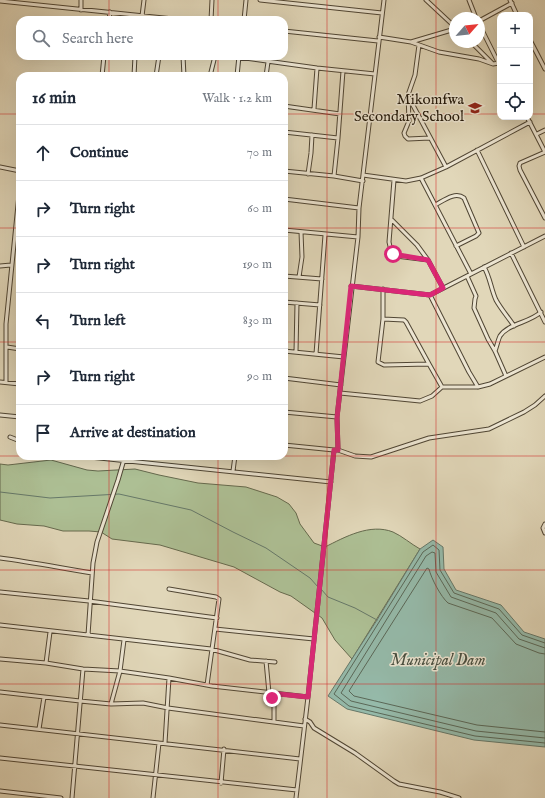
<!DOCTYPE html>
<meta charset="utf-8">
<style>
body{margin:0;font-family:"IM FELL English",serif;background:#f6f6f7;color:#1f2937}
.controls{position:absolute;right:12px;top:12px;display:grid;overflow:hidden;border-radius:8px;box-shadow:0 4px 16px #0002}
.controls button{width:36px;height:36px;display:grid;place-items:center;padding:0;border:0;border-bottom:1px solid #e0e1e3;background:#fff;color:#1f2937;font:20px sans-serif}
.compass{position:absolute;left:449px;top:12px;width:36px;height:36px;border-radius:50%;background:#fff;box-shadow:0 4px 16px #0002;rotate:63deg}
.stop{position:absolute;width:12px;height:12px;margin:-9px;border:3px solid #db2777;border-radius:50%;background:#fff}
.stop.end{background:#db2777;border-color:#fff;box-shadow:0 1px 4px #0008}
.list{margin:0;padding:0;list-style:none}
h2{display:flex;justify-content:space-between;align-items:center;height:52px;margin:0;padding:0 16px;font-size:17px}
h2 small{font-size:13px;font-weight:400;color:#747a83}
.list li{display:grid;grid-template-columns:26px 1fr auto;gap:12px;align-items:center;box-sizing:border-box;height:56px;padding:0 16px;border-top:1px solid #e0e1e3}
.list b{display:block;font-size:15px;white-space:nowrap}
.list em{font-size:13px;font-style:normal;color:#747a83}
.icon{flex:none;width:22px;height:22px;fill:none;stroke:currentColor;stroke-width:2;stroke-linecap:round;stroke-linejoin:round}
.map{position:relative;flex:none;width:545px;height:798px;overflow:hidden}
.search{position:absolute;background:#fff;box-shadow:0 4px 16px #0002;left:16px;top:16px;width:272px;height:44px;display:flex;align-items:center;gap:10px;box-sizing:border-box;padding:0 14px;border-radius:12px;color:#747a83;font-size:15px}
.panel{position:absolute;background:#fff;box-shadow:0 4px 16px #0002;left:16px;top:72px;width:272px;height:388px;border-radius:12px}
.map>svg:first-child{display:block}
.green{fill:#adbf94;stroke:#666a4e}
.water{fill:#95baaa;stroke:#667869}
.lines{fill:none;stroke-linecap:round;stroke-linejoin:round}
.shore{stroke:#5a6858;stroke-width:1}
.stream{stroke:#667869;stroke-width:1}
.street-casing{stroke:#504634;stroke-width:5}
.street{stroke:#ece5d2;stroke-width:3}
.route{stroke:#db2777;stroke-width:5}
.grid{fill:none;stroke:#d62828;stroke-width:1;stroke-opacity:0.55}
.labels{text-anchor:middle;stroke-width:3;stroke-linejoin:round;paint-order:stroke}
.poi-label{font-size:15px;fill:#1f1507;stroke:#ece5d2;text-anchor:end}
.water-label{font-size:16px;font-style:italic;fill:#484f40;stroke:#ece5d2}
</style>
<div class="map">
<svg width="545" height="798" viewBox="0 0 545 798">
<rect width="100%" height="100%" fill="#e1d7b9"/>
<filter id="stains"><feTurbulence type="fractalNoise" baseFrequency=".005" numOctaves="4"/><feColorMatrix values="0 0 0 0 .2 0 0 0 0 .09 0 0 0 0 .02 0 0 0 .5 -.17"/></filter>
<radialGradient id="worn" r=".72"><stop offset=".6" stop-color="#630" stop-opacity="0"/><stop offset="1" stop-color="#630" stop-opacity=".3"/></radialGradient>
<!-- green -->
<path class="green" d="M51,460L87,470L98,471L135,469L159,475L198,483L246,487L277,497L289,504L296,513L300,524L314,543L325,547C345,537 370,523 393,532C402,536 411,544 420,549L352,659L335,640L322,618L291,596L280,592L234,567L160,545L112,539L101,532L89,531H63L44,526L17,524L0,520V464L8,465Z"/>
<!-- water -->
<path class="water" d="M433,540L443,547L444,569L456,590L501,605L524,632L545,639V747L474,740L347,709L328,696L377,620L420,549Z"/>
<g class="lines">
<!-- shore -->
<path class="shore" d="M545,643L522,635L499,609L454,593L440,570L439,550L433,545L423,552L334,694L349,706L475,736L545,743
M545,648L519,639L496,613L451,597L436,572L435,553L432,552L426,556L341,693L351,701L476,731L545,738
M545,654L539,653L516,644L492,618L448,603C441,597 431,578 429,569L427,568L349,691L354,696L477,725L545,732"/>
<!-- stream -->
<path class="stream" d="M0,492L50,498L119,494L191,510L233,532L266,548L310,578L318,587
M321,589L328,597L355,608L377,620"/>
<!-- street casing -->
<g class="street-casing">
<path id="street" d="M81,0V10
M260,0L382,13
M426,0L455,27
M469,0L476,18
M510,0L517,15
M0,1L183,20
M142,16L144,0
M109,20L110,12
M211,20L212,0
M244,20L246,0
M479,21L512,3
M479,24L500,66
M284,31L378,41
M379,37L411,42L455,29
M530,40L545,69
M411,42L439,52L479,59L493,64L499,63
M471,42L492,63
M419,45L415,75L408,95L409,121L404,133L405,136L408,139L430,138
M183,56L184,76
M230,56L317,68L375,74
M102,76L104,56
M134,76L135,56
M156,76L159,56
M210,76L215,56
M237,76L239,56
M266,76L268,62
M408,96L446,167
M284,106L340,114
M314,109L317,68
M527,117L545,152
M284,132L338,138
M537,134L545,130
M477,150L524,247
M545,152L520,163L519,166L520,170L545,218
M0,167L20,171
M284,171L334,176L363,181
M308,174L311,153L312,135
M363,175L406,181L421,178L446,167L530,122
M334,176L338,138L343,71
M421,178L471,274
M394,180L389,242L391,251L396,256L428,260L443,288
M284,199L359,208
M435,205C443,201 455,191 464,198L479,233L476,236L456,246
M392,220L417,245L428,260
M284,230L358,237
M511,253L545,322
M0,266L11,265
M484,267C490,277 491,289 496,300C501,309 508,317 514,326
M284,276L322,279
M467,276L476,296L475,299L474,308L488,339L495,351L506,376
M299,277L302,257L301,232
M351,286L430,295L545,236
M383,289V319L378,362L384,365L429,364L442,387
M430,295L469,372L478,387
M284,302L320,305
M383,319L404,320L406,322L429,364
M7,347L20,349
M284,351L344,357
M495,351C497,346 498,340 500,336C509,323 529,323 541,312
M296,352L297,303
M316,354L325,235
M284,378L341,385
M0,382L20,384
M6,382V324L20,185
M340,393L420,401L432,396L442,387H478L490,384L545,357
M284,412L337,417
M0,415L20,417
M10,437L20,441
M284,445L334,450
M338,450L355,456L371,457L429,438L489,429L524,412L535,405L545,396
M80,456L331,482
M233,471L235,456
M545,524L543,528L545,533
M0,558C31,562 61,568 92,573
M169,589L216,597L219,599L207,685
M0,592L89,601L217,618
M0,625L211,649L250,660L275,662
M215,629L314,639
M88,635L93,563L97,542L118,480L125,456
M0,659L46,663L83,669L120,671L169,678L212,686L308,697
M266,661L269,693L272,698L274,705V722
M46,663L50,632
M0,692L80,701L111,704L143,703L168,708L304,726
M111,704L120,671L124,640
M305,719L310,722L314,728L355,753L394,781L399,784L440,792L459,798
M0,725L300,759
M39,729L44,697
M165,743L169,678
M0,758L297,790
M221,783L224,749
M0,791L61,798
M72,798L83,669
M153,798L159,743
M296,798L308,697L334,450H338L337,417L358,237L359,208L384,0"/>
</g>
<!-- street -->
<use href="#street" class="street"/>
</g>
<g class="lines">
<!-- route -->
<path class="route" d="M272,698L269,693L308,697L334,450H338L337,418L351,286L430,295L443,288L428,260L393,254"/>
</g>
<!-- grid -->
<path class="grid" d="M109,0V20M218,0V20M327,0V798M436,0V798M109,56V76M218,56V76M0,114H20M284,114H500M530,114H545M0,228H20M284,228H545M0,342H20M284,342H545M0,456H20M20,456H284M109,456V798M218,456V798M284,456H545M0,570H545M0,684H545"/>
<!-- icons -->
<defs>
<g id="school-bare" transform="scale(1.08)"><path d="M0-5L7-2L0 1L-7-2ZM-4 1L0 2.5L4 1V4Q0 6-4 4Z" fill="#8f2418" stroke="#ece5d2" stroke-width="2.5" paint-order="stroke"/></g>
</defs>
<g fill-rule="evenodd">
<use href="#school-bare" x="475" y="108"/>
</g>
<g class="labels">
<!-- poi labels -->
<g class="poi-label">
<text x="464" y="104">Mikomfwa<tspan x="464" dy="17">Secondary School</tspan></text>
</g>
<!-- water labels -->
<g class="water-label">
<text x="438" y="665">Municipal Dam</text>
</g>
</g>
<rect width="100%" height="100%" filter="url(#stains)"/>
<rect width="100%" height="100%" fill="url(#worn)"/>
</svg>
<div class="controls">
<button>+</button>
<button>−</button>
<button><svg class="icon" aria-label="locate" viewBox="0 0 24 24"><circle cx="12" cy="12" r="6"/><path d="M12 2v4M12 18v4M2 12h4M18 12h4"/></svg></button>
</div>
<svg class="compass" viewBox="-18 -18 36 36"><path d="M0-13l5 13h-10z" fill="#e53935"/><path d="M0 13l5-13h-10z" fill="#747a83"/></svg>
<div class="stop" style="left:393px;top:254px"></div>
<div class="stop end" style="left:272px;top:698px"></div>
<div class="search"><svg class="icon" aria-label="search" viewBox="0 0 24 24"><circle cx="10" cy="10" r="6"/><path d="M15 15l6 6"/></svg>Search here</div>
<section class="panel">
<h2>16 min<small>Walk · 1.2 km</small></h2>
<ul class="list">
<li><svg class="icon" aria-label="ahead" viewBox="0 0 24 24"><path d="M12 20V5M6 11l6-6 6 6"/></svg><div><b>Continue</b></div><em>70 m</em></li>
<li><svg class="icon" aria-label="right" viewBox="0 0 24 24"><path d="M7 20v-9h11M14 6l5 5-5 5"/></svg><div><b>Turn right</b></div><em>60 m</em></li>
<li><svg class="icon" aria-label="right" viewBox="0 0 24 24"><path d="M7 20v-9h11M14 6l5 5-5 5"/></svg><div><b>Turn right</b></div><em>190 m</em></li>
<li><svg class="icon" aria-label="left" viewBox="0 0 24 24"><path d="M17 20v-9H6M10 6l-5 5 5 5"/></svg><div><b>Turn left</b></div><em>830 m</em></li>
<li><svg class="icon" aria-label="right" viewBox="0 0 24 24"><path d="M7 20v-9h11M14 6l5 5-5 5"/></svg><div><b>Turn right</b></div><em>90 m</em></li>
<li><svg class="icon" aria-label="arrive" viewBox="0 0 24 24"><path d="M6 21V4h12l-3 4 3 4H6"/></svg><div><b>Arrive at destination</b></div></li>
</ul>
</section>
</div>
